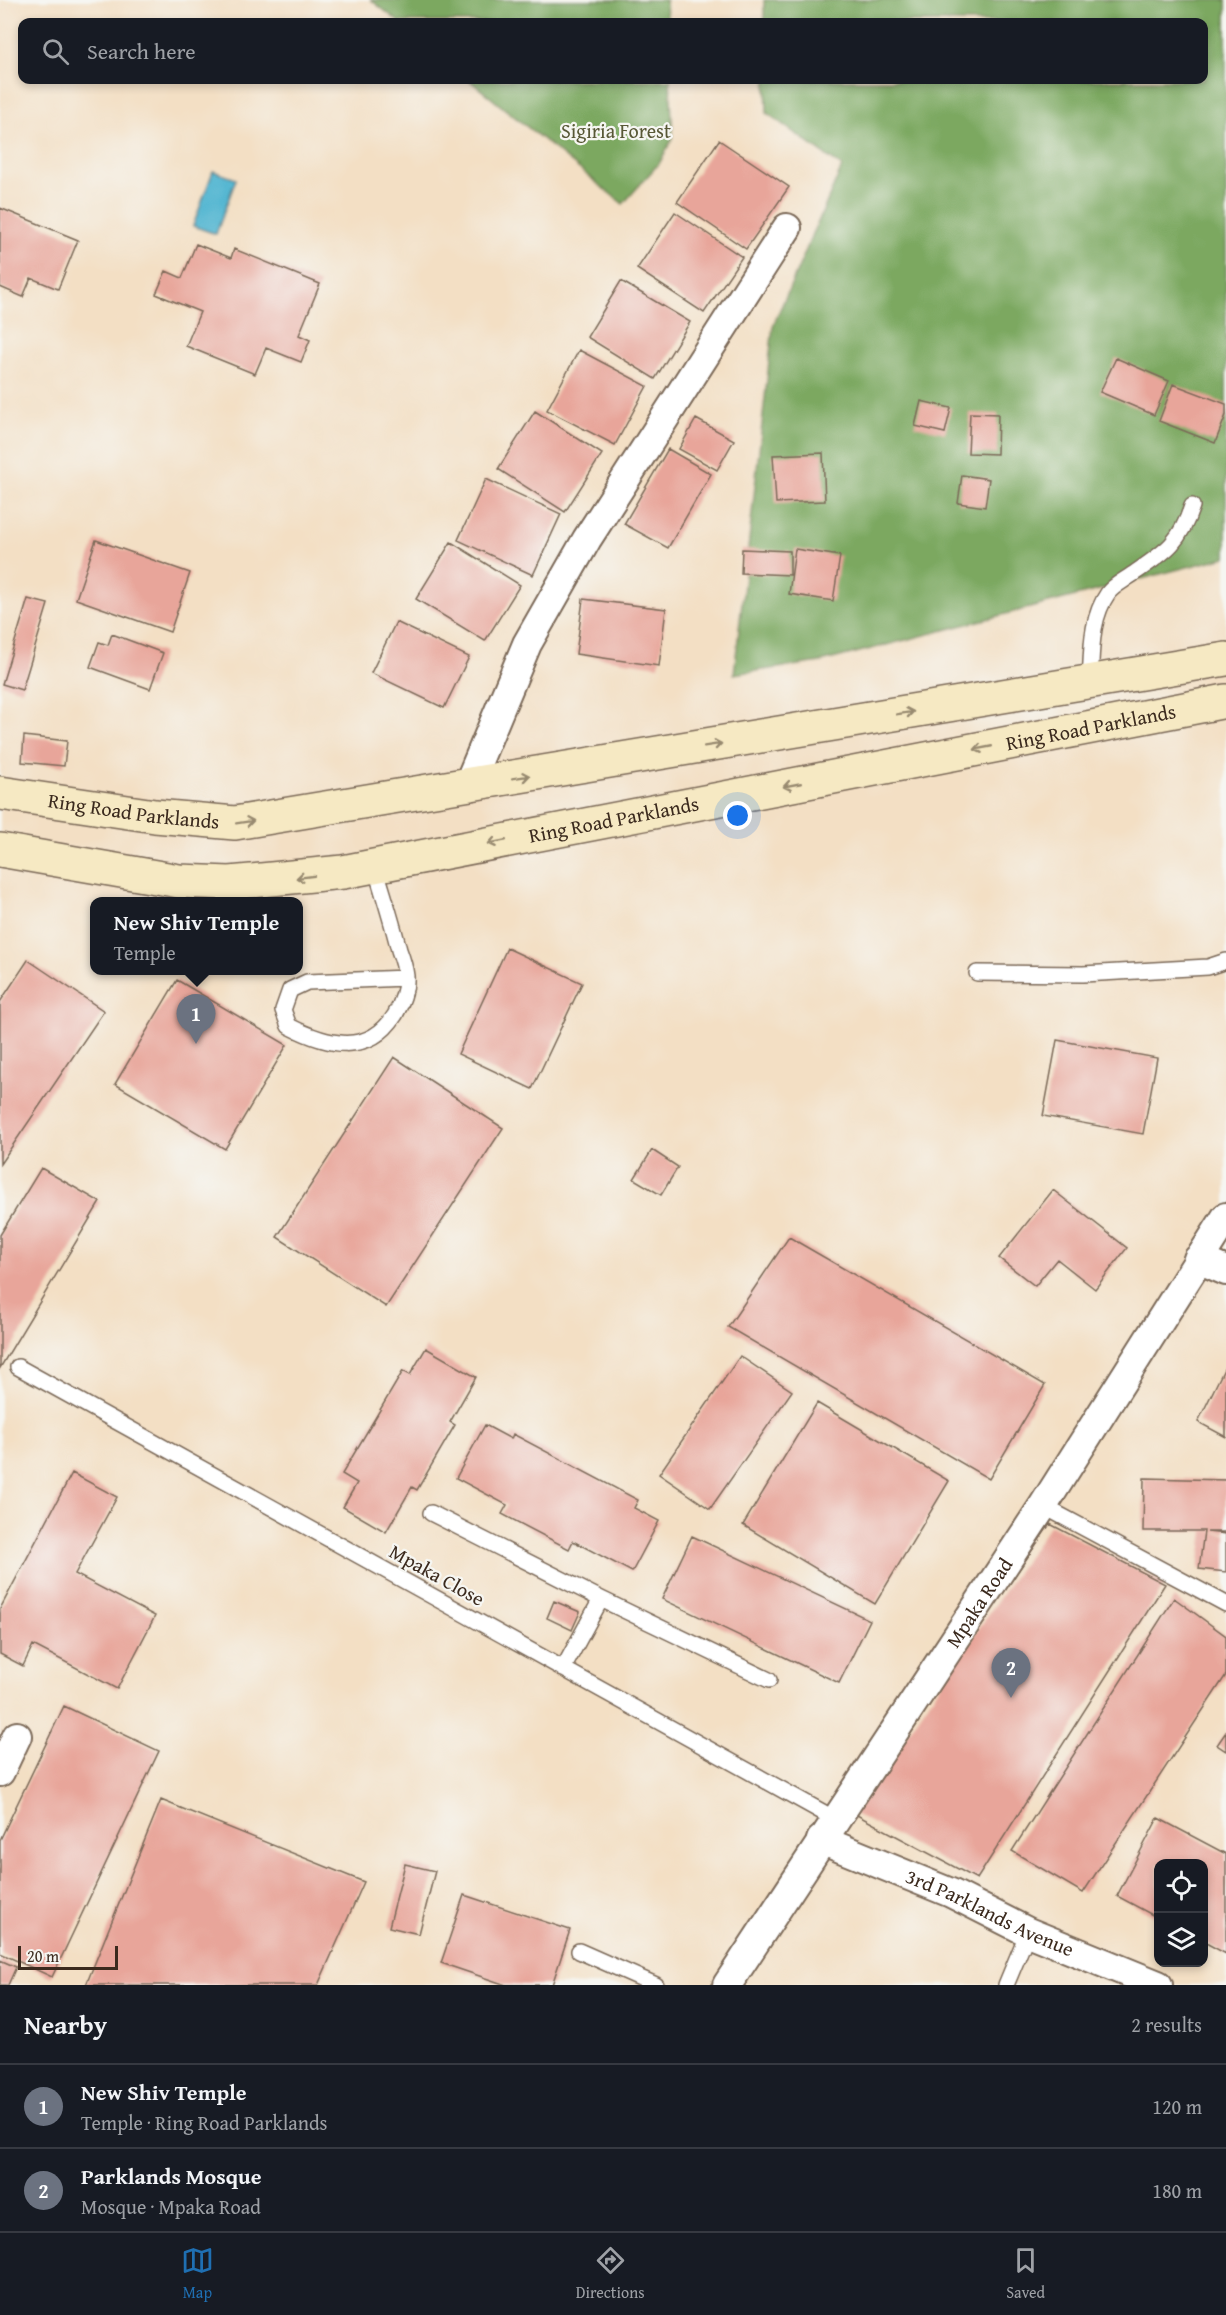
<!DOCTYPE html>
<meta charset="utf-8">
<style>
body{margin:0;font-family:"Gentium Book Plus",serif;background:#20242c;color:#f1f3f6}
.controls{position:absolute;right:18px;bottom:18px;display:grid;overflow:hidden;border-radius:12px;box-shadow:0 3px 9px #0003}
.controls button{width:54px;height:54px;display:grid;place-items:center;padding:0;border:0;border-bottom:2px solid #363941;background:#171b24;color:#f1f3f6;font:30px sans-serif}
.scale{position:absolute;left:18px;bottom:15px;width:100px;box-sizing:border-box;padding-left:6px;border:3px solid #3b2a1e;border-top:0;font-size:16px;line-height:21px;white-space:nowrap;color:#3b2a1e;-webkit-text-stroke:4px #f6f6f2;paint-order:stroke}
.you{position:absolute;left:738px;top:816px;width:21px;height:21px;margin:-15px;border:4px solid #fff;border-radius:50%;background:#1a73e8;box-shadow:0 0 0 9px #1a73e833}
.badge{display:grid;place-items:center;width:39px;height:39px;border-radius:50%;background:#1f6fb2;color:#fff;font-size:20px;font-weight:700}
.pin{position:absolute;translate:-50% -50px;filter:drop-shadow(0 2px 3px #0008)}
.pin::after{content:'';position:absolute;top:32px;width:21px;height:18px;background:inherit;clip-path:polygon(0 0,100% 0,50% 100%)}
.popup{position:absolute;left:90px;top:897px;width:213px;height:78px;box-sizing:border-box;display:grid;place-content:center;border-radius:12px;background:#171b24;filter:drop-shadow(0 2px 4px #0005);font-size:20px;white-space:nowrap;color:#9ea1a6}
.popup b{font-size:22px;color:#f1f3f6}
.popup::after{content:'';position:absolute;left:50%;top:100%;margin-left:-12px;border:12px solid transparent;border-top-color:#171b24}
.list{margin:0;padding:0;list-style:none}
h2{display:flex;justify-content:space-between;align-items:center;height:78px;margin:0;padding:0 24px;font-size:26px}
h2 small{font-size:20px;font-weight:400;color:#9ea1a6}
.list li{display:grid;grid-template-columns:39px 1fr auto;gap:18px;align-items:center;box-sizing:border-box;height:84px;padding:0 24px;border-top:2px solid #363941}
.list b{display:block;font-size:22px;white-space:nowrap}
.list p{margin:0;font-size:20px;white-space:nowrap;color:#9ea1a6}
.list em{font-size:20px;font-style:normal;color:#9ea1a6}
.icon{flex:none;width:33px;height:33px;fill:none;stroke:currentColor;stroke-width:2;stroke-linecap:round;stroke-linejoin:round}
.map{position:relative;flex:none;width:1226px;height:1985px;overflow:hidden}
.search{position:absolute;background:#171b24;box-shadow:0 3px 9px #0003;left:18px;right:18px;top:18px;height:66px;display:flex;align-items:center;gap:15px;box-sizing:border-box;padding:0 21px;border-radius:12px;color:#9ea1a6;font-size:22px}
.sheet{height:246px;background:#171b24}
nav{display:flex;justify-content:space-around;align-items:center;box-sizing:border-box;height:84px;border-top:2px solid #363941;background:#171b24;font-size:16px;color:#9ea1a6}
nav a{display:grid;justify-items:center;gap:3px}
nav .on{color:#1f6fb2}
.map>svg:first-child{display:block}
.forest{fill:#7ba861;stroke:#5b6940;stroke-width:1.5}
.water{fill:#52b6d1;stroke:#467078;stroke-width:1.5}
.building{fill:#e8a59a}
.lines{fill:none;stroke-linecap:round;stroke-linejoin:round}
.lane-casing{stroke:#7b6958;stroke-width:18}
.street-casing{stroke:#7b6958;stroke-width:32}
.secondary-casing{stroke:#7b6958;stroke-width:36}
.lane{stroke:#fff;stroke-width:15}
.street{stroke:#fff;stroke-width:28}
.secondary{stroke:#f6e9c3;stroke-width:33}
.oneway{stroke:#988a70}
.labels{text-anchor:middle;stroke-width:4.5;stroke-linejoin:round;paint-order:stroke}
.park-label{font-size:20px;fill:#585836;stroke:#f6f6f2}
.street-label{font-size:20px;fill:#3b2a1e;stroke:#f6f6f2}
</style>
<div class="map">
<svg width="1226" height="1985" viewBox="0 0 1226 1985">
<rect width="100%" height="100%" fill="#f6f6f2"/>
<filter id="ink" filterUnits="userSpaceOnUse"><feTurbulence type="fractalNoise" baseFrequency=".0167" numOctaves="2"/><feDisplacementMap in="SourceGraphic" scale="12" xChannelSelector="R" yChannelSelector="G"/><feConvolveMatrix kernelMatrix="1 2 1 2 8 2 1 2 1" color-interpolation-filters="sRGB"/></filter>
<filter id="wash" filterUnits="userSpaceOnUse"><feTurbulence type="fractalNoise" baseFrequency=".008" numOctaves="4" result="noise"/><feDisplacementMap in="SourceGraphic" scale="24" xChannelSelector="R" yChannelSelector="G"/><feGaussianBlur stdDeviation="1.35" result="paint"/><feColorMatrix in="noise" values="0 0 0 0 0 0 0 0 0 0 0 0 0 0 0 0 0 1.4 0 .05"/><feComposite in="paint" operator="in"/></filter>
<g filter="url(#wash)">
<rect width="100%" height="100%" fill="#f3dfc4"/>
<!-- forest -->
<path class="forest" d="M371,0H666L667,22H399Z
M764,0H1226V557L821,662L734,674L773,326L842,167L767,113L766,80H1204V22H764Z
M469,80H670L673,138L660,162L623,204Z"/>
<!-- water -->
<path class="water" d="M213,171L236,179L216,234L193,226Z"/>
<g id="blocks">
<!-- building -->
<path class="building" d="M719,140L789,187L746,249L677,202Z
M0,208L78,240L58,289L31,278L23,297L0,287Z
M675,212L742,257L704,313L637,269Z
M196,244L231,258L234,249L320,284L299,335L310,340L301,362L266,348L255,374L186,346L200,312L156,294L166,271L182,278Z
M621,281L690,322L655,379L587,337Z
M579,350L647,386L615,445L547,410Z
M1116,358L1169,381L1154,415L1100,392Z
M1173,384L1226,404V415L1215,443L1159,421Z
M921,401L951,408L945,433L915,426Z
M535,411L602,454L565,512L498,469Z
M970,413L998,414L997,454L968,453Z
M696,419L734,440L717,470L679,449Z
M668,449L711,474L668,548L624,524Z
M823,453L825,501L776,503L773,455Z
M962,475L989,479L985,507L958,503Z
M486,479L561,514L533,575L458,540Z
M96,540L190,573L170,632L76,599Z
M451,542L520,585L485,641L416,599Z
M742,549L790,551V575L741,573Z
M795,549L840,556L833,601L789,594Z
M28,599L48,604L22,690L2,684Z
M583,599L666,609L659,666L576,654Z
M396,622L469,657L444,708L371,673Z
M112,634L163,653L150,689L90,667L99,642L108,645Z
M24,736L67,741L64,766L22,762Z
M507,948L582,983L532,1089L458,1054Z
M28,960L104,1011L0,1164V1002Z
M177,980L287,1045L225,1149L115,1084Z
M1057,1040L1157,1058L1143,1134L1043,1116Z
M394,1057L503,1128L386,1307L277,1237Z
M652,1150L678,1167L661,1195L634,1179Z
M41,1168L100,1202L0,1368V1235Z
M1053,1190L1127,1248L1095,1289L1057,1259L1035,1286L999,1258Z
M789,1237L1045,1385L989,1479L728,1327Z
M426,1348L476,1377L450,1422L455,1425L417,1490L412,1487L386,1532L343,1507L357,1483L342,1474L403,1371L410,1375Z
M740,1356L792,1391L710,1509L659,1474Z
M1226,1365V1437L1198,1422Z
M817,1403L949,1481L875,1604L743,1525Z
M485,1425L511,1439L513,1434L638,1500L634,1508L659,1521L632,1572L573,1541L569,1549L502,1514L507,1505L456,1478Z
M72,1473L117,1497L75,1574L155,1616L117,1689L33,1645L23,1666L0,1654V1609Z
M1144,1478L1226,1480V1532H1207L1226,1534V1572L1199,1569L1204,1531H1143Z
M1050,1524L1165,1584L977,1879L853,1813Z
M692,1536L870,1620L839,1683L662,1599Z
M1174,1598L1226,1636V1675L1083,1893L1012,1851Z
M554,1601L580,1612L572,1630L547,1618Z
M64,1706L159,1751L52,1977L0,1953V1840Z
M1226,1732V1751L1217,1745Z
M161,1800L364,1882L318,1985H86Z
M1158,1818L1226,1854V1954L1204,1942V1864H1158V1918L1117,1896Z
M405,1864L435,1871L419,1934L389,1927Z
M464,1895L570,1930L552,1985H506L441,1963Z
M0,1960L16,1967L8,1985H0Z"/>
</g>
</g>
<g filter="url(#ink)">
<use href="#blocks" fill-opacity="0" stroke="#7b6958" stroke-width="1.5"/>
<g class="lines">
<!-- lane casing -->
<g class="lane-casing">
<path id="lane" d="M1090,682C1092,651 1090,619 1108,593C1113,586 1123,581 1130,576C1163,553 1179,546 1192,506
M375,866C383,894 392,921 399,950C402,958 405,968 406,976C407,989 401,1005 395,1015C368,1057 326,1045 289,1026L283,1010L290,990L307,982L406,978
M977,973L1083,974L1208,967L1226,961
M18,1367L835,1819
M1043,1506L1226,1604
M431,1513L601,1599L769,1680
M563,1669L601,1599
M579,1951L656,1985
M1006,1985L1028,1932"/>
</g>
<!-- street casing -->
<g class="street-casing">
<g id="street">
<path d="M468,785L527,644L587,539L787,228"/>
<path d="M1198,1259L1226,1271"/>
<path d="M0,1772L17,1736"/>
<path id="s1" d="M821,1840L951,1893L1028,1932L1158,1985"/>
<path id="s2" d="M727,1985L1043,1506L1226,1217"/>
</g>
</g>
<!-- secondary casing -->
<g class="secondary-casing">
<g id="secondary">
<path id="s3" d="M0,793L155,816L235,823L1226,659"/>
<path id="s4" d="M0,850L179,881L230,883L343,872L1226,701"/>
</g>
</g>
<!-- lane -->
<use href="#lane" class="lane"/>
<!-- street -->
<use href="#street" class="street"/>
<!-- secondary -->
<use href="#secondary" class="secondary"/>
</g>
<!-- one-way arrows -->
<defs><path id="oneway-shaft" d="M-6 0H5M1.5-3L5.5 0L1.5 3" fill="none" stroke-width="1.6" stroke-linecap="round" stroke-linejoin="round" transform="scale(1.5)"/></defs>
<g class="oneway">
<use href="#oneway-shaft" transform="translate(905 713) rotate(-9)"/>
<use href="#oneway-shaft" transform="translate(713 745) rotate(-9)"/>
<use href="#oneway-shaft" transform="translate(983 748) rotate(169)"/>
<use href="#oneway-shaft" transform="translate(521 777) rotate(-9)"/>
<use href="#oneway-shaft" transform="translate(792 785) rotate(169)"/>
<use href="#oneway-shaft" transform="translate(245 822) rotate(-9)"/>
<use href="#oneway-shaft" transform="translate(497 842) rotate(169)"/>
<use href="#oneway-shaft" transform="translate(305 877) rotate(173)"/>
</g>
</g>
<g class="labels">
<!-- park labels -->
<g class="park-label">
<text x="616" y="138">Sigiria Forest</text>
</g>
<!-- street labels -->
<g class="street-label">
<text dy="7" stroke="none"><textPath href="#s4" startOffset="1108">Ring Road Parklands</textPath></text>
<text dy="7" stroke="none"><textPath href="#s3" startOffset="135">Ring Road Parklands</textPath></text>
<text dy="7" stroke="none"><textPath href="#s4" startOffset="622">Ring Road Parklands</textPath></text>
<text transform="translate(437 1575) rotate(29)" y="7">Mpaka Close</text>
<text dy="7" stroke="none"><textPath href="#s2" startOffset="458">Mpaka Road</textPath></text>
<text dy="7" stroke="none"><textPath href="#s1" startOffset="184">3rd Parklands Avenue</textPath></text>
</g>
</g>
</svg>
<div class="controls">
<button><svg class="icon" aria-label="locate" viewBox="0 0 24 24"><circle cx="12" cy="12" r="6"/><path d="M12 2v4M12 18v4M2 12h4M18 12h4"/></svg></button>
<button><svg class="icon" aria-label="layers" viewBox="0 0 24 24"><path d="M12 4l9 5-9 5-9-5zM3 14l9 5 9-5"/></svg></button>
</div>
<div class="scale">20 m</div>
<div class="you"></div>
<div class="pin badge" style="left:196px;top:1044px;background:#6b7280">1</div>
<div class="popup"><b>New Shiv Temple</b>Temple</div>
<div class="pin badge" style="left:1011px;top:1698px;background:#6b7280">2</div>
<div class="search"><svg class="icon" aria-label="search" viewBox="0 0 24 24"><circle cx="10" cy="10" r="6"/><path d="M15 15l6 6"/></svg>Search here</div>
</div>
<section class="sheet">
<h2>Nearby<small>2 results</small></h2>
<ul class="list">
<li><span class="badge" style="background:#6b7280">1</span><div><b>New Shiv Temple</b><p>Temple · Ring Road Parklands</p></div><em>120 m</em></li>
<li><span class="badge" style="background:#6b7280">2</span><div><b>Parklands Mosque</b><p>Mosque · Mpaka Road</p></div><em>180 m</em></li>
</ul>
</section>
<nav>
<a class="on"><svg class="icon" aria-label="map" viewBox="0 0 24 24"><path d="M3 6l6-2 6 2 6-2v14l-6 2-6-2-6 2zM9 4v14M15 6v14"/></svg>Map</a>
<a><svg class="icon" aria-label="directions" viewBox="0 0 24 24"><path d="M12 3l9 9-9 9-9-9zM9 14v-3h6M13 9l2 2-2 2"/></svg>Directions</a>
<a><svg class="icon" aria-label="saved" viewBox="0 0 24 24"><path d="M7 4h10v16l-5-4-5 4z"/></svg>Saved</a>
</nav>
